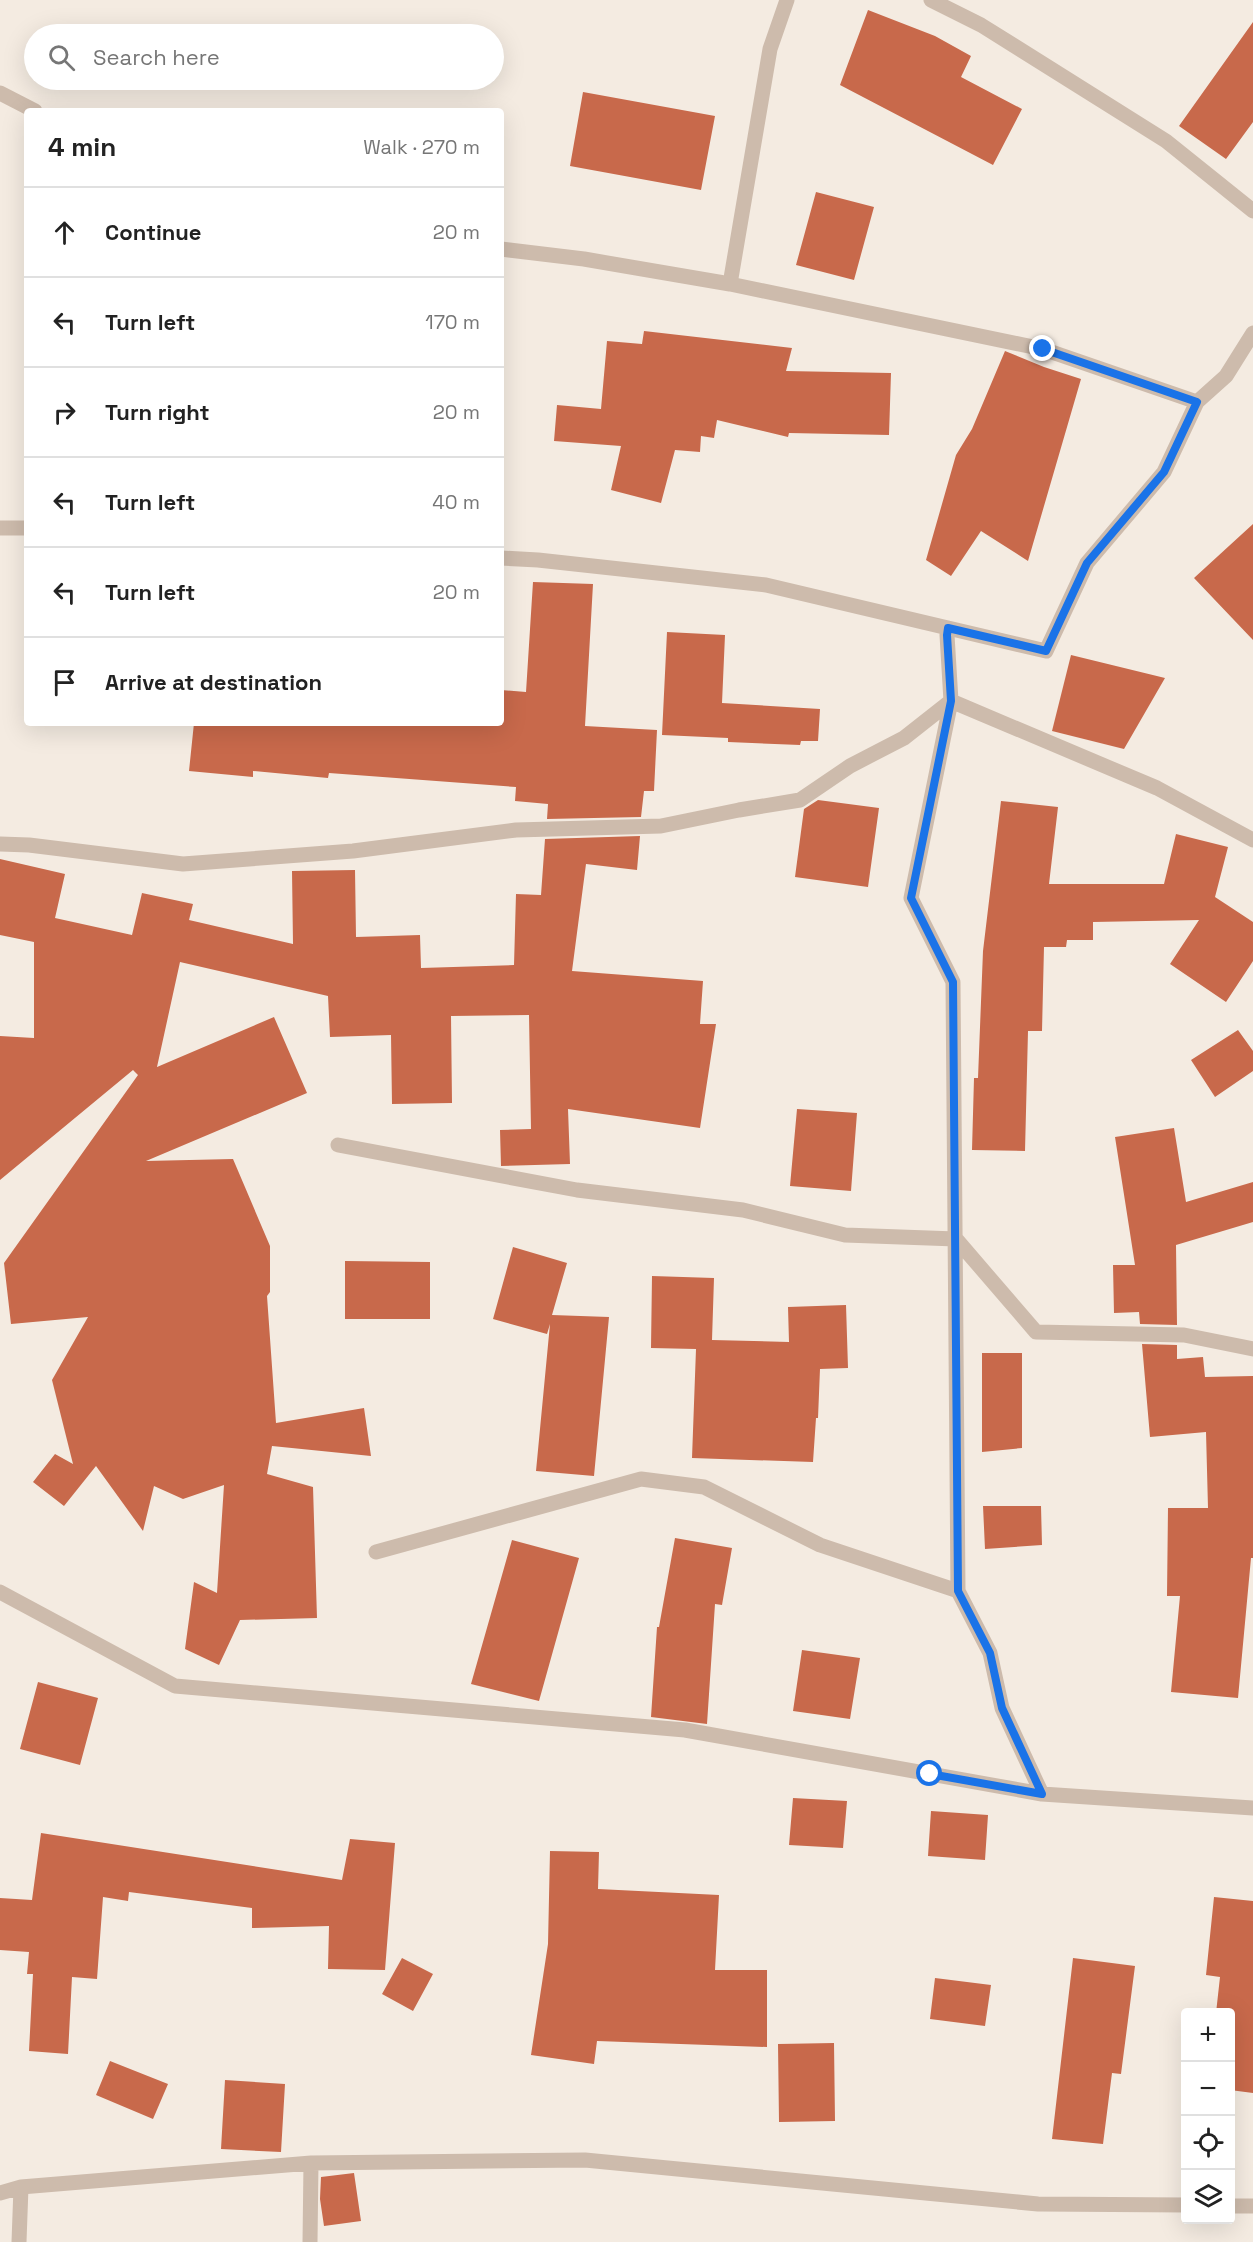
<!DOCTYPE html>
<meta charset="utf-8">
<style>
body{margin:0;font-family:"Space Grotesk",sans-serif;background:#f6f6f6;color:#222}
.controls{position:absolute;right:18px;bottom:18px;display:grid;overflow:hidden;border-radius:6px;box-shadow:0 6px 24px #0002}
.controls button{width:54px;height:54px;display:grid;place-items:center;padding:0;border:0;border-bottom:2px solid #e0e0e0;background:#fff;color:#222;font:30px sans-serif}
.stop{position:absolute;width:18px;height:18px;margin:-14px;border:4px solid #1a73e8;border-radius:50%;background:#fff}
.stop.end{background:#1a73e8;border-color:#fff;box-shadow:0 2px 6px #0008}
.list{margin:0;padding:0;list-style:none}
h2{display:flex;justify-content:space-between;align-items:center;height:78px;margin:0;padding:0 24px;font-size:26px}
h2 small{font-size:20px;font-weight:400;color:#767676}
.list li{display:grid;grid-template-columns:39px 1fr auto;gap:18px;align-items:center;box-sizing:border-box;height:90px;padding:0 24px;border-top:2px solid #e0e0e0}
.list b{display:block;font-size:22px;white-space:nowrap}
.list em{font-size:20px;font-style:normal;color:#767676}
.icon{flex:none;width:33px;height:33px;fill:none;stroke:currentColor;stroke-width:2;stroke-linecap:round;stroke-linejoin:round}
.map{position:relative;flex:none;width:1253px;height:2242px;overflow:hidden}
.search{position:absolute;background:#fff;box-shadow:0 6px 24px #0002;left:24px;top:24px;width:480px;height:66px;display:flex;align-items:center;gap:15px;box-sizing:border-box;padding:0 21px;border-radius:33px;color:#767676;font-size:22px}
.panel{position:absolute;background:#fff;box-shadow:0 6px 24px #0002;left:24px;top:108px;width:480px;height:618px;border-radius:6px}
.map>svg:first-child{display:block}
.building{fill:#c8694b}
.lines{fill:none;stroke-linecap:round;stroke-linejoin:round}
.minor{stroke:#cdbbac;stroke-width:15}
.route{stroke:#1a73e8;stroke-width:8}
</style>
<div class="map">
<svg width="1253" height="2242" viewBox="0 0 1253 2242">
<rect width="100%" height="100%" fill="#f4ebe1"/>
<!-- building -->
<path class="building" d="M868,10L935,36L971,56L961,77L1022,109L993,165L840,85Z
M1253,22V122L1226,159L1179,126Z
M583,92L715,116L701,190L570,166Z
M816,192L874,207L854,280L796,265Z
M644,331L792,348L786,371L891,373L889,435L789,433L788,437L717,420L714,438L701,436L700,452L675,450L661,503L611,490L621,446L554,441L557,405L601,409L607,341L642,344Z
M1005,351L1044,367L1081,379L1028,561L981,531L951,576L926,560L956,455L972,429Z
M1253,524V640L1194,578Z
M533,582L593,584L585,726L657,730L654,791H644L641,817L547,819L548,804L515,801L516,787L329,773L328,778L253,771V777L189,771L194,723H501V690L526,692Z
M667,632L725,635L722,703L820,709L818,741H801L800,745L728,742V738L662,735Z
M1071,655L1165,678L1124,749L1052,731Z
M818,800L879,808L868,887L795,877L804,809Z
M1001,801L1058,807L1049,884H1164L1176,834L1228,847L1215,897L1253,922V961L1226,1002L1170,964L1199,920L1093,922V940H1067L1066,947H1044L1042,1031H1028L1025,1151L972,1150L974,1078H978L983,951Z
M640,836L637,870L586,864L572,971L703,981L700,1024H716L700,1128L568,1109L570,1164L501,1166L500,1130L531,1129L529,1015L451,1016L452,1103L392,1104L391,1035L330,1037L328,996L180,962L157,1067L274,1017L307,1093L146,1161L233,1159L270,1246V1292L267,1296L276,1423L364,1408L371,1456L272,1446L267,1474L313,1487L317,1618L240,1620L219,1665L185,1649L194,1582L217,1593L224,1485L183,1499L154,1486L143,1531L96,1466L64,1506L33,1482L55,1454L73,1464L52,1380L88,1317L11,1324L4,1263L138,1075L133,1070L0,1180V1036L34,1038V942L0,935V859L65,874L55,918L132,935L142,893L193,904L189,920L293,944L292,871L355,870L356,937L420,935L421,968L514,965L516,894L541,895L545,839Z
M1238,1030L1253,1051V1071L1215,1097L1191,1060Z
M797,1109L857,1113L851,1191L790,1186Z
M1174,1128L1186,1202L1253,1182V1222L1176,1245L1177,1325L1140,1324L1139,1312L1114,1313L1113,1265H1135L1115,1137Z
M513,1247L567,1263L552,1315L609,1317L594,1476L536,1471L550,1324L547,1334L493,1319Z
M345,1261L430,1262V1319H345Z
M652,1276L714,1278L712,1340L789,1342L788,1307L846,1305L848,1368L820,1369L818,1418H816L813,1462L692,1458L696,1349L651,1348Z
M1142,1344L1177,1345V1359L1203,1357L1205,1377L1253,1376V1558H1251L1238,1698L1171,1692L1180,1596H1167L1168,1508H1208L1206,1432L1150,1437Z
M982,1353H1022V1448L982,1452Z
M983,1506H1041L1042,1545L985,1549Z
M675,1538L732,1548L722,1605L715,1604L707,1724L651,1717L657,1627H659Z
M512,1540L579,1558L539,1701L471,1684Z
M802,1650L860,1658L850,1719L793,1711Z
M38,1682L98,1698L80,1765L20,1749Z
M793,1798L847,1801L843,1848L789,1845Z
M931,1811L988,1815L985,1860L928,1856Z
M41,1833L342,1880L350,1839L395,1843L385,1970L328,1969L329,1926L252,1928V1908L129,1892L128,1901L103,1897L97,1979L72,1977L68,2054L29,2051L33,1974H27L29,1952L0,1950V1898L32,1900Z
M550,1851L599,1852L598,1889L719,1895L715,1970H767V2047L597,2041L594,2064L531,2055L548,1944Z
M1214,1897L1253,1901V2093L1230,2090V2013H1216L1220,1977L1206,1975Z
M402,1958L433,1974L413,2011L382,1994Z
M1073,1958L1135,1966L1121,2074L1112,2073L1103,2144L1052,2139Z
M935,1978L991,1985L985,2026L930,2019Z
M834,2043L835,2121L779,2122L778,2044Z
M110,2061L168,2084L153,2119L96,2095Z
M225,2080L285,2084L281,2152L221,2149Z
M354,2173L361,2221L324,2226L320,2199L321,2177Z"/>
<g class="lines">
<!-- minor -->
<path class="minor" d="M931,0L981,25L1166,141L1253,211
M0,93L35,111
M501,249L584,259L730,284L1043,349L1197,402
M730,284L770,49L787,0
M0,528H27
M501,558L538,560L766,585L948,628
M951,701L1157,788L1253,840
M0,844L29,845L183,864L353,851L516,830L661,826L739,810L800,800L850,766L904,738L951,701
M338,1145L577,1190L743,1210L845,1235L956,1239L1036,1332L1184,1335L1253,1349
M376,1552L641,1479L704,1487L820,1545L958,1591
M0,1592L175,1686L685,1730L1042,1794L1253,1808
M1042,1794L1002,1708L990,1653L958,1591L953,982L911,898L951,701L947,635L948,628L1046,651L1087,563L1164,472L1197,402L1226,376L1253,333
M0,2193L21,2187L311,2163L585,2160L1038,2204L1186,2205
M1230,2206H1253
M19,2242L21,2187
M310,2242L311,2163"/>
</g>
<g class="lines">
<!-- route -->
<path class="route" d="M930,1774L1042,1794L1002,1708L990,1653L958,1591L953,982L911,898L951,701L947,635L948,628L1046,651L1087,563L1164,472L1197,402L1043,349"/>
</g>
</svg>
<div class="controls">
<button>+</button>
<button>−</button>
<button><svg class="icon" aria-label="locate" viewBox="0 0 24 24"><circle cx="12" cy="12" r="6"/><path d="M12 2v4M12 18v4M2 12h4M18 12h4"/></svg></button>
<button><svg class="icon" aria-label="layers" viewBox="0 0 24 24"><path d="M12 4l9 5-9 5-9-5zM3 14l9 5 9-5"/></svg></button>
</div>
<div class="stop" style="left:930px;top:1774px"></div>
<div class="stop end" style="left:1043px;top:349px"></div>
<div class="search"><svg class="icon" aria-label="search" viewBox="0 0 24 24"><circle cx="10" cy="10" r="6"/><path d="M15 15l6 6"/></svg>Search here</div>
<section class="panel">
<h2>4 min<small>Walk · 270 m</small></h2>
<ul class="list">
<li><svg class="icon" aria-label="ahead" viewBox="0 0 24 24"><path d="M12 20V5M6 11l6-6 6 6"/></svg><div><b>Continue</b></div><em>20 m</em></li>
<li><svg class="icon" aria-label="left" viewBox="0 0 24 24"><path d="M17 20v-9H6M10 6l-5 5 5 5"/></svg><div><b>Turn left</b></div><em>170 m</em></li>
<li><svg class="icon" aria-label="right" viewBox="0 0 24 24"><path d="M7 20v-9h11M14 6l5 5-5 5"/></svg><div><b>Turn right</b></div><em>20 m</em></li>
<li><svg class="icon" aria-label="left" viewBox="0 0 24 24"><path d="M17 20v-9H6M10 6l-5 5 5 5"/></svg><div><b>Turn left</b></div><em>40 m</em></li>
<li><svg class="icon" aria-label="left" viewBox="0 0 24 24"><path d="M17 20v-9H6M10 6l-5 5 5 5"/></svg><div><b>Turn left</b></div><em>20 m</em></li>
<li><svg class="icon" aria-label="arrive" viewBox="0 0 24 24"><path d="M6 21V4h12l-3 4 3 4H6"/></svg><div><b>Arrive at destination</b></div></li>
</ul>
</section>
</div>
